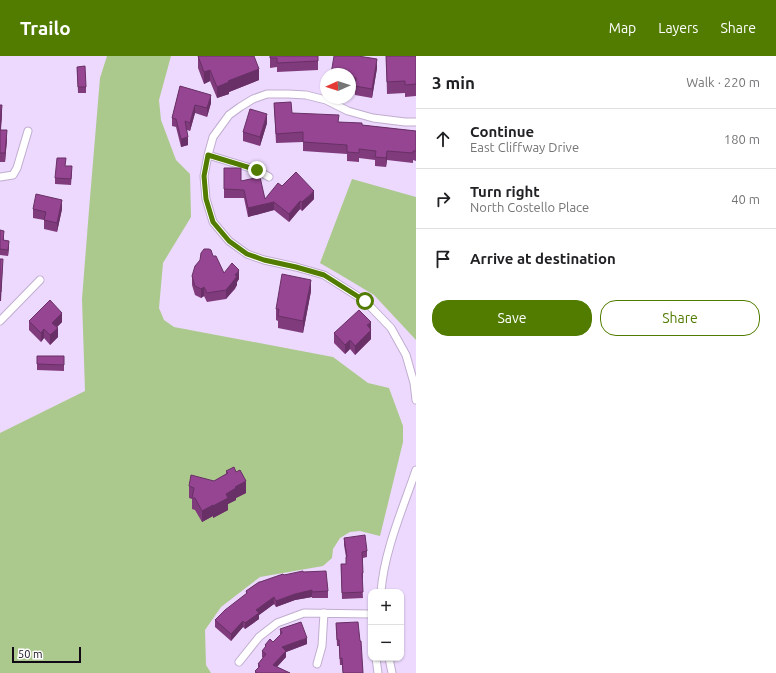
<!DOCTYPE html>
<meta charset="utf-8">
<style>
body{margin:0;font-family:Ubuntu,sans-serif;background:#f2f2f2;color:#202124}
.controls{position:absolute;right:12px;bottom:12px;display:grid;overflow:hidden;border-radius:8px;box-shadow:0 1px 3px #0004}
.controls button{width:36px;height:36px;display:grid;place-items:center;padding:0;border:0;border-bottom:1px solid #e0e0e0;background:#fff;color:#202124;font:20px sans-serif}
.compass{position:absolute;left:320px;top:12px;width:36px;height:36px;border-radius:50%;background:#fff;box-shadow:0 1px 3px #0004;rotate:267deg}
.scale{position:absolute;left:12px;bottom:10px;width:69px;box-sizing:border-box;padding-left:4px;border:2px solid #110a16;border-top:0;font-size:11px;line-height:14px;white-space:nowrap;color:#110a16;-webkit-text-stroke:3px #fff;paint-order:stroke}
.stop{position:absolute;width:12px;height:12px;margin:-9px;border:3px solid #517c00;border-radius:50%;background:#fff}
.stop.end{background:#517c00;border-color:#fff;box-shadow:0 1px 4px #0008}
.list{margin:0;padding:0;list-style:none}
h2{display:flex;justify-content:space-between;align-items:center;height:52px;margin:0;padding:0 16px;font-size:17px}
h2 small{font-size:13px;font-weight:400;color:#757577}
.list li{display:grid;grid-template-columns:26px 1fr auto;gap:12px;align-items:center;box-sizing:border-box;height:60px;padding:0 16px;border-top:1px solid #e0e0e0}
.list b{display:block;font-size:15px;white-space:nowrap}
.list p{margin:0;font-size:13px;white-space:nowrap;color:#757577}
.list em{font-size:13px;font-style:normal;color:#757577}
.actions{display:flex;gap:8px;padding:12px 16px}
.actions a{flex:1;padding:9px 0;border:1px solid #517c00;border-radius:16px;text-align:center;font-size:14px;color:#517c00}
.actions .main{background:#517c00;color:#fff}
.icon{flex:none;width:22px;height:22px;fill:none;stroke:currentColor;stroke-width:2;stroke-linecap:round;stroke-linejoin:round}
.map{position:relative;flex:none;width:416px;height:617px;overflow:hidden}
header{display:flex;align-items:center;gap:24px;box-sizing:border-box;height:56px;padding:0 20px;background:#517c00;color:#fff}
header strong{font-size:19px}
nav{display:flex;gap:22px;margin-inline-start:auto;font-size:14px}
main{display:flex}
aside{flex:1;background:#fff}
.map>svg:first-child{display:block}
.green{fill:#abc98c}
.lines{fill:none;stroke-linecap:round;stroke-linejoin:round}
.street-casing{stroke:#c0add0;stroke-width:9}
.street{stroke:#fff;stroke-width:7}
.wall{fill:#803b7d}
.shaded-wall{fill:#683066}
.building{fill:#954591;stroke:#683066}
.route{stroke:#517c00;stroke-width:5}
</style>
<header>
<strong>Trailo</strong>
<nav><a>Map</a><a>Layers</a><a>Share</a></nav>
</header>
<main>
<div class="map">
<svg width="416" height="617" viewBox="0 0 416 617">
<rect width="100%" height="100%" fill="#ecd9fd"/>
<!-- green -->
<path class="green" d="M107,0H171L159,44L161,64L176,104L190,118L191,161L163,207L159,252L164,264L174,271L333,301L368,327L389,332L403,370V386L380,480L360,475L350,476L340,482L333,493L332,502L323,510L260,521L221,551L205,574L206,609L211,617H0V377L85,335L82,243L89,154L100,22Z
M352,123L416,141V284L374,239L339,218L320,207Z"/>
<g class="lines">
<!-- street casing -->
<g class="street-casing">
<path id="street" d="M416,66H405L373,62L348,55L326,44L306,39L288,38H267L253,43L240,51L229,59L213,81L208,99L204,120L206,143L213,166L229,185L247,198L264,204L296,211L324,219L365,245L391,272L406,299L414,327L416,344
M208,99L257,114L269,121
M0,121L13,119L17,112L28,75
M0,265L40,224
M381,536C384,495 403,452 416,414
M376,602L378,617
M389,602L392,617
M239,606L259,581L277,567L304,557L371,558
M317,608L322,590L324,557"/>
</g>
<!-- street -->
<use href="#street" class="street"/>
</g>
<!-- wall -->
<path class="wall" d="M198,0L254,1L259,24L229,36V38L217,42L210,25L204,28L198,12Z
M270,0H318V14L277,16V11L270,12Z
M386,0H416V40L405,41V37L387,38Z
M77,11L86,31V37H78Z
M377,12L372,42L355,39V31L350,30V18Z
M180,30L211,47L207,61L195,57L190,75L187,74L188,89L181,91L176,71L172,70V62Z
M274,47L292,57L339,66L362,69L416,75V105L413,104V107L387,104L386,111L375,110V104L359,102V106L347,105V98L303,95V86L276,87Z
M0,49L2,58L1,74L7,83L5,106H0Z
M267,67L260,90L243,85V76Z
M66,110L72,117L71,129L55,128V122Z
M224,112L265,143L282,130L314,143L302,155L300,153L289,166L274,154L248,161L244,142H224Z
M33,153H62L57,176L44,173V164L33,162Z
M0,174L4,181V184L9,191L8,200L0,199Z
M213,200L224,217L239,223L237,226V229L235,233L226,243L207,246L204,240L201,242L195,239L192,229V220Z
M311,235L303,277L278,272V265L276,264V253Z
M29,265L62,266L57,271L58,281L50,289L44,282L41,286L29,274Z
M371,273V283L355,299L350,293L345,298L334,287V277Z
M37,300H64V315L37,314Z
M226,415L246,437L236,442V444L228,448V454L213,462V460L202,466L195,454L192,453V443L189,442V430L214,425L226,418Z
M344,482L367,495V501L363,502V523H362L363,542L342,543L341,508H346V501L344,489Z
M303,516L328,535V542H312V541L295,544L276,551L274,548L259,559V563L245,573L243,571L231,585L215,571V564L246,539V535L260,526L284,519Z
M336,567L360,585L363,617H343L342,609H340L339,590H337Z
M280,573L307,588L286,596V601L277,611L290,617H255V615L258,612V608L263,602L262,601V595L265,592V589L273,586L280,579Z"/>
<!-- shaded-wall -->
<path class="shaded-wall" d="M377,3V12L372,42V33Z
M259,13V24L229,36V38L217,42V31L228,25Z
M210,14V25L204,28V16Z
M211,39V47L207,61V52Z
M2,49V58L0,81V72Z
M195,49V57L190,75V67Z
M267,58V67L260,90V81Z
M7,74V83L5,106V97Z
M188,81V89L181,91V83Z
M387,95V104L386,111V102Z
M314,135V143L302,155V146Z
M62,144V153L57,176V167Z
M300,145V153L289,166V158Z
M274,146V154L248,161V152Z
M9,185V191L8,200V194Z
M3,203L1,245H0V236Z
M239,214V223L237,226V229L226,243V234L235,219Z
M311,224V235L303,277V265Z
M204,231V240L201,242V233Z
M62,257V266L52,276V267Z
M371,266V275L367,269Z
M58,272V281L50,289V279Z
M44,273V282L41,286V277Z
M371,274V283L355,299V290Z
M350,284V293L345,298V289Z
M246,425V437L236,442V444L228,448V454L213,462V450L226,438L235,431Z
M213,449V460L202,466V455Z
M312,534V541L295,544L276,551V545L295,538Z
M274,541V548L259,559V563L245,573V567L256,554Z
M243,565V571L231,585V578Z
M307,582V588L286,596V601L273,615V609L282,591Z"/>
<!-- building -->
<path class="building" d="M198,0H254L259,13L228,25L229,26L217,31L210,14L204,16Z
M270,0H318V5L277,7V2H270Z
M334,0H358L377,3L372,33L355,30L356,22L350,21V18H331Z
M386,0H416V28L405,29V25L387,26Z
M85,10L86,31H78L77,11Z
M180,30L211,39L207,52L195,49L190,67L185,65L188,81L181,83L176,63L172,62Z
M291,46L292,57L339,59L338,66L362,67V69L416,75V95H413V97L387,95L386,102L375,101L376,95L359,93V97L347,96V89L303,86V76L276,78L274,47Z
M0,49H2L0,72Z
M250,53L267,58L260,81L243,76Z
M0,74H7L5,97H0Z
M57,102H66L65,110H72L71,123L55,122Z
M224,112H241V125L260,121L265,143L278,127L282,130L296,116L314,135L302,146L300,145L289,158L274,146L248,152L244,134L224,133Z
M36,138L62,144L57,167L44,164L46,156L33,153Z
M0,174L4,175L3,184L9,185L8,194L0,193Z
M204,193H209L211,194L213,200H216L224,217L232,207L239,214L235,219L237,220L235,223L226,234L207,237L204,231L201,233L195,230L192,220L195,210L200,204L201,197Z
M0,203H3L1,236H0Z
M282,218L311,224L303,265L278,260L279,253H276Z
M50,244L62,257L52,267L58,272L50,279L44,273L41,277L29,265Z
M359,254L371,266L367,269L371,274L355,290L350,284L345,289L334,277Z
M37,300H64V309L37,308Z
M234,411L236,416L240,414L246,425L235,431L236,432L226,438L228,442L213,450V449L202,455L195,442H192L194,432L189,430L191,419L214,425L228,417L226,415Z
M365,479L367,495L362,496L363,517H362L363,536L342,537L341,508H346V501H347L344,482Z
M303,515V516L326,515L328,535L312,536V534L295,538L276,545L274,541L256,554L259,557L245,567L243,565L231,578L215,564L225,554L247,537L246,535L259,526H260L283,518L284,519Z
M301,566L307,582L282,591L286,595L273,609L290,617H257L255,615L260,610L258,608L266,598L262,595L266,590L265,589L270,583L273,586L282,577L280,573Z
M358,566L360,585H361L363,617H343L342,602L340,603L339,584H337L336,567Z"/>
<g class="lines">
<!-- route -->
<path class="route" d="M257,114L208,99L204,120L206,143L213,166L229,185L247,198L264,204L296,211L324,219L365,245"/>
</g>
</svg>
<div class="controls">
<button>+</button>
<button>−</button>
</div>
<svg class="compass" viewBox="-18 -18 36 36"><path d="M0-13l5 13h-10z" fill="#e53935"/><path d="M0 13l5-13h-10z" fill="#757577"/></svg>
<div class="scale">50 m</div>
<div class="stop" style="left:365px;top:245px"></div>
<div class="stop end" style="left:257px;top:114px"></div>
</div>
<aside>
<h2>3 min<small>Walk · 220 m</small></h2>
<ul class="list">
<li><svg class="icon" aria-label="ahead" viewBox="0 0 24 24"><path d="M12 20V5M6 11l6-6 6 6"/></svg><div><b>Continue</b><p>East Cliffway Drive</p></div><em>180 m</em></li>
<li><svg class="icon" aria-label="right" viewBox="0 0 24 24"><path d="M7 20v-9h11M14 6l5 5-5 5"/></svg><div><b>Turn right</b><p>North Costello Place</p></div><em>40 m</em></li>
<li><svg class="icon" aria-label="arrive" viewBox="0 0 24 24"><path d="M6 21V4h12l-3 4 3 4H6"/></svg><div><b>Arrive at destination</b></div></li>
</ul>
<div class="actions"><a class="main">Save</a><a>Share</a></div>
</aside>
</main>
